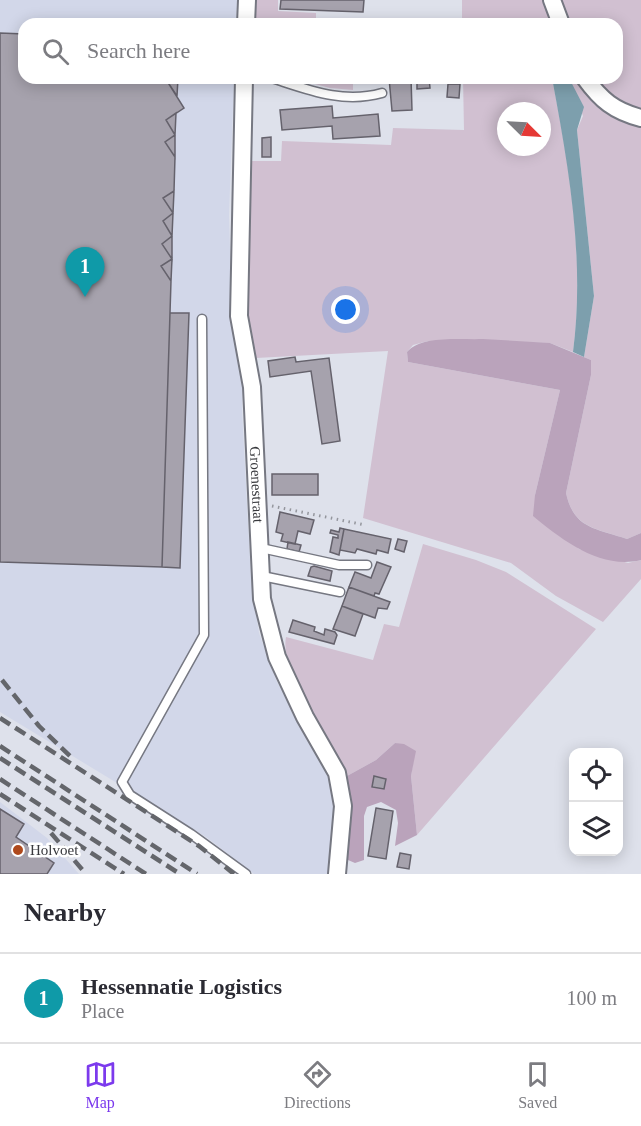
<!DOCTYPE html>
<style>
body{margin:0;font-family:"Times New Roman",serif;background:#f2f2f3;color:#2b2b33}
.controls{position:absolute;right:18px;bottom:18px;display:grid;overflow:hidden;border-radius:12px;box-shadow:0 3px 15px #0003}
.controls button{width:54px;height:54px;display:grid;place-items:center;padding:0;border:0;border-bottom:2px solid #e1e1e2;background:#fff;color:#2b2b33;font:30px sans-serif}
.compass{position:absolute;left:497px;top:102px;width:54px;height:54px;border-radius:50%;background:#fff;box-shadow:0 3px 15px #0003;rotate:114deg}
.you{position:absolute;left:346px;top:310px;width:21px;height:21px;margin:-15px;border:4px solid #fff;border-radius:50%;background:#1a73e8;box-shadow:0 0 0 9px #1a73e833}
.badge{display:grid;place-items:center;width:39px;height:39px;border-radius:50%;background:#7c3aed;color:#fff;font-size:20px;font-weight:700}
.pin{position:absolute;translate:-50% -50px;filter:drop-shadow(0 2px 3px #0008)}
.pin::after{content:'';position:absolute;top:32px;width:21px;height:18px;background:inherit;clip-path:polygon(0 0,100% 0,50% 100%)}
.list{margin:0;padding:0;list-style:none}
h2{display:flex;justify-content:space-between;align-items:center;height:78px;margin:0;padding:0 24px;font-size:26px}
h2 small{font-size:20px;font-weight:400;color:#7c7c81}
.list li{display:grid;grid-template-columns:39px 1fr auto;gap:18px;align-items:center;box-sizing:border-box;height:90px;padding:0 24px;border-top:2px solid #e1e1e2}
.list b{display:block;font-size:22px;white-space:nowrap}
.list p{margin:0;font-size:20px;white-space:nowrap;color:#7c7c81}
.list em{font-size:20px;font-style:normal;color:#7c7c81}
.icon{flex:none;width:33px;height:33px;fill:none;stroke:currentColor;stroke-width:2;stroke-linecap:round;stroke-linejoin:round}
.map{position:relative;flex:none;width:641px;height:874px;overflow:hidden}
.search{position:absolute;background:#fff;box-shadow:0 3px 15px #0003;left:18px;right:18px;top:18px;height:66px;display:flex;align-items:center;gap:15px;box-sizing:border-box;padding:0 21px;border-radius:18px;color:#7c7c81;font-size:22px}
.sheet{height:168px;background:#fff}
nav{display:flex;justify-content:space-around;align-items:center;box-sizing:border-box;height:84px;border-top:2px solid #e1e1e2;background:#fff;font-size:16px;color:#7c7c81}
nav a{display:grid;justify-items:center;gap:3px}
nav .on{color:#7c3aed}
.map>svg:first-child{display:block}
.built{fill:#d2d7e9}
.green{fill:#d1c0d1;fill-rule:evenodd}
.forest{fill:#baa3bb}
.water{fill:#7d9fad}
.building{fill:#a6a2ad;stroke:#65626c;stroke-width:1.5}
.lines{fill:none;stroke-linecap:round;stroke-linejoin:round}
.lane-casing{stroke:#767882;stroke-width:11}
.street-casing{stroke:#767882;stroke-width:20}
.path{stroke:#94969d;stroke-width:3;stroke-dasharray:1.5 4.5;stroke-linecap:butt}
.lane{stroke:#fff;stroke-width:8}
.street{stroke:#fff;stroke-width:16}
.rail{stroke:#64666b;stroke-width:4.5;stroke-dasharray:12 6;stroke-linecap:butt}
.poi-dot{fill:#ae491c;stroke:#fff;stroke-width:2}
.labels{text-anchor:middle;stroke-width:5;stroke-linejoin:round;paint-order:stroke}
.street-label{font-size:15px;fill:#38393d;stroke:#fff}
.poi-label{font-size:15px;fill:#38393d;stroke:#fff;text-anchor:start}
</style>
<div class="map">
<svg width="641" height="874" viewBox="0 0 641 874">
<rect width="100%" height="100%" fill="#dee1eb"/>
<!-- built -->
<path class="built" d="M0,0H237L236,24H24V78H234L229,215L232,318L243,371L242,411L251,578L259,633L277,682L324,766L332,787L335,816L330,874H254L206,837L0,712Z
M0,802L47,838L79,874H0Z"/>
<!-- green -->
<path class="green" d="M256,0H278V11L316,13V24H255Z
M462,0H547L557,24H462Z
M559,0H641V110L609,94L595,78H617V24H569Z
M292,78H353V90L330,88Z
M463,78H552C570,169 585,260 573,352L550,343L428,341L413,345L407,352L408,362L560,390L535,495L579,549L628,563L641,560V579L603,622L556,596L511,563L363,518L388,351L256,358L246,327L249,161H281L282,141L391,145L393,128L464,130ZM506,111H542V147H506Z
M569,78H579C594,104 613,116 641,126V533L627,539C596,528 574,529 566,493L591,375V360L584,357L594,296L577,130L583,116Z
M423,544L476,560L506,572L596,629L417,835L411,776L415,751L395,743L376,760L347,776C330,744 279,672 286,637L373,660L384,624L399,627Z"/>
<!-- forest -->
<path class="forest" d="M483,339L550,343L591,360V375L566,493C574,529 595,528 627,539L641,533V560C601,570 562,540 533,516L535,495L560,390L408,362L407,352C422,335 460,340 483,339Z
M395,743L404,744L416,751L411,776L417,835L395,846L398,823L396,810L381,802L367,807L364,816V860L355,863L348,860L345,854L349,802L347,776L376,760Z"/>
<!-- water -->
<path class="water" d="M552,78H569L584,107L577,130L594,296L584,357L573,352C585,260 569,169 552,78Z"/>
<!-- building -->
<path class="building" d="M281,0H364L363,12L280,9Z
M323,19L379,20V24H323Z
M0,33L24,34V78H172L167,81L184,108L166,120L175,135L165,142L175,157L174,191L163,198L173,213L163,221L172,236L162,244L172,259L161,266L171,281L162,567L0,562Z
M172,78H178L177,96L167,81Z
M389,78H411L412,110L392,111Z
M417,78H429L430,88L417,89Z
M448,84H460L459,98L447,97Z
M332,106L333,118L378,114L380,136L333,139L332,126L282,130L280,110Z
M176,113L175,135L166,120Z
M175,135V157L165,142Z
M271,137V157H262V138Z
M174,191L173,213L163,198Z
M173,213L172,236L163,221Z
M172,236V259L162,244Z
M172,259L171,281L161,266Z
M170,313H189L180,568L162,567Z
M295,357L296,362L329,358L340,441L322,444L311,371L270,377L268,361Z
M272,474H318V495H272Z
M280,512L314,520L310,534L298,531L295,544L281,541L283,534L276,532Z
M340,528L344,529L339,555L330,552L333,537L338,538V535L330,533L331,530L339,532Z
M344,529L391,539L388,553L377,550L376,554L357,549L355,553L340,550Z
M398,539L407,541L404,552L395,549Z
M288,542L301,545L299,552L287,549Z
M377,562L391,567L379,594L375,593L374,596L349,587L355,572L371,578Z
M314,566L332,571L330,581L308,576L311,567Z
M349,587L390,602L387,609L378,608L375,618L342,606Z
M342,606L363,614L355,636L333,629Z
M293,620L315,627L314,631L324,635L325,629L335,632L337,635L334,644L289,632Z
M374,776L386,779L384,789L372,787Z
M376,808L393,811L386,859L368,856Z
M0,809L24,824L16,837L54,863L47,874H0Z
M400,853L411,855L409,869L397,867Z"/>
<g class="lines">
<!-- lane casing -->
<g class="lane-casing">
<path id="lane" d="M272,78C309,90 343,104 382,93
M202,319L204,635L122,782L130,795L191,834L246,874
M261,548L339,565H367
M262,576L340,592"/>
</g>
<!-- street casing -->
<g class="street-casing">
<g id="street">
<path d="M552,0L561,24"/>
<path d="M246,24L247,0"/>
<path id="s1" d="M244,78L239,316L252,387L262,599L277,657L305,717L337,773L343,806L337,874"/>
<path d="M585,78C601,100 614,111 641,118"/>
</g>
</g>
<!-- path -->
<path class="path" d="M272,506L365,525"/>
<!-- lane -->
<use href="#lane" class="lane"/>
<!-- street -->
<use href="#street" class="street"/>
<!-- rail -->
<path class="rail" d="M2,680L39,726L71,757
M0,718L199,846L234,874
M0,746L197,874
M0,758L180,874
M0,779L146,874
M0,794L124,874
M51,833L86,874"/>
</g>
<!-- markers -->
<circle class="poi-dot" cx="18" cy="850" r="6"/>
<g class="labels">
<!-- street labels -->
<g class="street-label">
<text dy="5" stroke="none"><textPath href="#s1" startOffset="408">Groenestraat</textPath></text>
</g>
<!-- poi labels -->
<g class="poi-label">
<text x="30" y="855">Holvoet</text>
</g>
</g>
</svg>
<div class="controls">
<button><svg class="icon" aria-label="locate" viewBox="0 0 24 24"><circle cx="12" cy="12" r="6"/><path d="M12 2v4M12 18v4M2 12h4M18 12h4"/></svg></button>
<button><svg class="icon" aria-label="layers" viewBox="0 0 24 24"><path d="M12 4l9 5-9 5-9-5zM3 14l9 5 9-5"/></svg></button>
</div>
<svg class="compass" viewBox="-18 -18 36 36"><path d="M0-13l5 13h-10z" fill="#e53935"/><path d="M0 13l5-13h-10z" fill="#7c7c81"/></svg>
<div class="you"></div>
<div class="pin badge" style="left:85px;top:297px;background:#0f9aa8">1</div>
<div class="search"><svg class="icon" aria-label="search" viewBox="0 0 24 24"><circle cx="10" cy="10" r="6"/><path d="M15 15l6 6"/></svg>Search here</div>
</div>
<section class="sheet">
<h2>Nearby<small></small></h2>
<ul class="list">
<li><span class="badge" style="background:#0f9aa8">1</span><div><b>Hessennatie Logistics</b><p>Place</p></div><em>100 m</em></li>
</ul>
</section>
<nav>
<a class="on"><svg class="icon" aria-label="map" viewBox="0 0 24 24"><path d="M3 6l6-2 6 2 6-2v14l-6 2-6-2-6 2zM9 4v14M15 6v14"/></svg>Map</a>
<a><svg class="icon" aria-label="directions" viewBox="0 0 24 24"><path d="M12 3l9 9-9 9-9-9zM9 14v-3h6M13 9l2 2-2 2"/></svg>Directions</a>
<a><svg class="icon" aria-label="saved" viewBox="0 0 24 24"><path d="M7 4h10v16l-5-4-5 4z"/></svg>Saved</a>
</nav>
